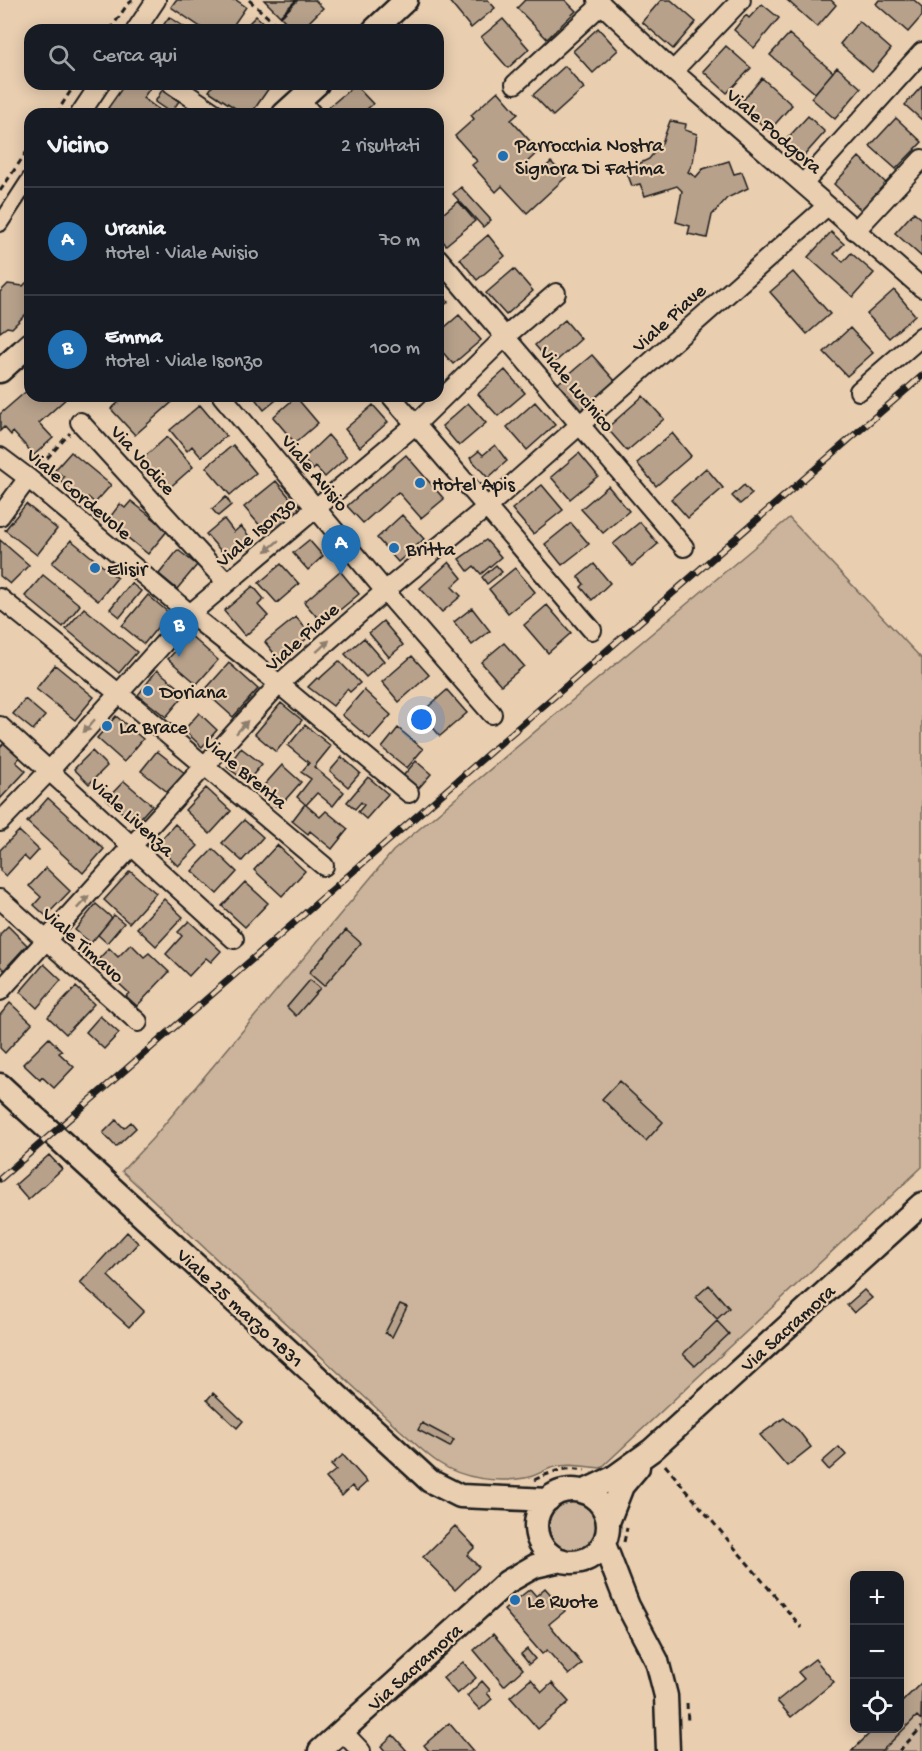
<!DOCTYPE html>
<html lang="it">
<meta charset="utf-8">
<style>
body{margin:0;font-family:"Gochi Hand",sans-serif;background:#242831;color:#f1f3f6}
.controls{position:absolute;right:18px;bottom:18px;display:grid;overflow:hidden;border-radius:12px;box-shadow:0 3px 15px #0003}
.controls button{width:54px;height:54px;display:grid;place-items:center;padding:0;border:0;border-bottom:2px solid #363941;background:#171b24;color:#f1f3f6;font:30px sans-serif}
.you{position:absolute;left:422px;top:720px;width:21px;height:21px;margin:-15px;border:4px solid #fff;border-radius:50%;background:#1a73e8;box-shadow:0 0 0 9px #1a73e833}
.badge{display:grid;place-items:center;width:39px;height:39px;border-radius:50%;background:#1f6fb2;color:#fff;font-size:20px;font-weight:700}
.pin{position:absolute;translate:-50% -50px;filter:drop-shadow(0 2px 3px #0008)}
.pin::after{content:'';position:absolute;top:32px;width:21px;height:18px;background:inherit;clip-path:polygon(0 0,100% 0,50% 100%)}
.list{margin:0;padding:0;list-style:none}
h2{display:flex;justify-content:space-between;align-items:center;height:78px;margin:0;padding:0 24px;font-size:26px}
h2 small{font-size:20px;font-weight:400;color:#9ea1a6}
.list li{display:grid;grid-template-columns:39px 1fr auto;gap:18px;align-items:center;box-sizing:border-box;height:108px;padding:0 24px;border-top:2px solid #363941}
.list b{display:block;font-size:22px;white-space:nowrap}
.list p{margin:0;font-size:20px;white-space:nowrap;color:#9ea1a6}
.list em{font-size:20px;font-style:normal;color:#9ea1a6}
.icon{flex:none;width:33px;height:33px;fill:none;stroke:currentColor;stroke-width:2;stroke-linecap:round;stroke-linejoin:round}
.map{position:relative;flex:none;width:922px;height:1751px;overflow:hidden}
.search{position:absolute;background:#171b24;box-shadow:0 3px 15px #0003;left:24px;top:24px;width:420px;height:66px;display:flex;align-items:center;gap:15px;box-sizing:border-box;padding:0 21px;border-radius:18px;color:#9ea1a6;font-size:22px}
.panel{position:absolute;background:#171b24;box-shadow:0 3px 15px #0003;left:24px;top:108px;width:420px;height:294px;border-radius:18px}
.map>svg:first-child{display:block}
.green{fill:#cbb49b;stroke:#74685c;stroke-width:1.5}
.building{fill:#b7a18b;stroke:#1c1c1c;stroke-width:1.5}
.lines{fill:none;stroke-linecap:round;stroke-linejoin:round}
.pedestrian-casing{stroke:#1c1c1c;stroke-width:18}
.minor-casing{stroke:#1c1c1c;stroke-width:22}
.tertiary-casing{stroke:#1c1c1c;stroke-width:27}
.path{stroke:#1c1c1c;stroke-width:3;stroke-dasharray:6 4.5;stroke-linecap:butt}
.pedestrian{stroke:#e9ceb0;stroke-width:14}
.minor{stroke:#e9ceb0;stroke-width:18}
.tertiary{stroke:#e9ceb0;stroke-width:22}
.rail-casing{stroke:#1c1c1c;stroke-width:7}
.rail{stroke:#e9ceb0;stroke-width:4.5;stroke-dasharray:14;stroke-linecap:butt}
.oneway{fill:#8d7e6d}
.poi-dot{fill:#1f6fb2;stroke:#e9ceb0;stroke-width:2}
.labels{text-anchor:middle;stroke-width:4.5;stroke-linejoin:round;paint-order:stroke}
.street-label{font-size:20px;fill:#1c1c1c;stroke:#e9ceb0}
.poi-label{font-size:20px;fill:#1c1c1c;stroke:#e9ceb0;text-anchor:start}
</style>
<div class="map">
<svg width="922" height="1751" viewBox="0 0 922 1751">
<rect width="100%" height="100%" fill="#e9ceb0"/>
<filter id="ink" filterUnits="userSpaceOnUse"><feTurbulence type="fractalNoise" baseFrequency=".0167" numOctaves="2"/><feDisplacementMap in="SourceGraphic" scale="12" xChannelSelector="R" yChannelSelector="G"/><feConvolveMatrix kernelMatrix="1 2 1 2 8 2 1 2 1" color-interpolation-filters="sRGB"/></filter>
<g filter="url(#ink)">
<!-- green -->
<path class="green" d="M789,518L922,659V1167L601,1468C586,1467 570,1463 555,1467C544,1469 536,1477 525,1478C497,1483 463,1479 439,1463C425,1454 413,1441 400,1430L122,1171L153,1138L393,851Z
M549 1526a24 24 0 1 1 48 0a24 24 0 1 1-48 0Z
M922,1682V1751H852L875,1729L900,1728V1704Z"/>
<!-- building -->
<path class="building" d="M176,0H236L246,7L230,30H205L171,7Z
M264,0H296L280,16Z
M298,0H315L323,8L301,30H294L281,17Z
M448,0H488L495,8L471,28Z
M525,0H565L576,11L547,39L517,8Z
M661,0H671L696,22L673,49L642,22Z
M787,0H831L836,5L817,27Z
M879,0H914L922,7V16L908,32L876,4Z
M762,4L779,18L754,48L734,30L746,15L749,18Z
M256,16L271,30H242Z
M169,17L189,30H160Z
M503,19L529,49L508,68L481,37Z
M859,21L891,49L872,72L840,44Z
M598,28L618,50L593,73L573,51Z
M789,34L833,72L815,93L770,55Z
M726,46L751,68L727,93L703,71Z
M565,66L584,88L553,116L533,95Z
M837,67L861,88L835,119L811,98Z
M762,78L792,105L769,131L739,105Z
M125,84H153L143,98L165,114H117L108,108Z
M214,84H270L271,85L251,114H244L209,91Z
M355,85L373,104L361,114H335L329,107Z
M922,86V120L905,105Z
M162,90L179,101L171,113L155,102Z
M498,91L518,114L511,120L539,151L525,164L536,176L551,162L566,177L527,213L502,186L496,192L472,165L477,161L455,136L474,119L471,115Z
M808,116L825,132L802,158L784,142Z
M896,118L922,142L896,169L870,146Z
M670,121L686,124L685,130L697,134L693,162L688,172L696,177L703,169L729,161L734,174L742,172L748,188L727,198L712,215L707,238L688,234L690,226L676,222L682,191L677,186L645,196L640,184L632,186L626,170L649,159L662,143Z
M859,157L887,184L862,211L834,184Z
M461,187L491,220L483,227L453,194Z
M458,201L475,221L446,245L438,235V218Z
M914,212L922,219V257L895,233Z
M831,232L844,244L834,254L843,262L851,253L874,273L853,297L808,257Z
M488,235L505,256L477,280L460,259Z
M514,269L533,291L506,315L486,293Z
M793,272L830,314L807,334L770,292Z
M27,282L30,285V310L12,328L7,327L0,332V292L8,284L23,286Z
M438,289L448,302L438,311Z
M894,290L915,315L889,338L867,314Z
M459,315L481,340L453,364L438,347V333Z
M565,320L581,339L552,365L535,345Z
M850,328L873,353L847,376L824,352Z
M592,355L616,382L580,413L556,385Z
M505,370L525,393L498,416L478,394Z
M30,381V396H69L39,423L53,438L34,455L13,432L11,435L4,427L0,431V414L30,388L27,384Z
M126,396H179L135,435L111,409Z
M253,396H281L264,410Z
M643,396L664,419L627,451L607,428Z
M296,397L318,423L295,443L273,417Z
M535,402L555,425L527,450L507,427Z
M468,403L486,423L459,446L442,426Z
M200,405L226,436L201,457L192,446L187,451L170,430Z
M373,405L388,422L360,447L345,429Z
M672,433L691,456L656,486L637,463Z
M328,435L347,457L325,477L316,467L313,470L303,459Z
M167,437L193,467L168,489L142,459Z
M233,445L256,473L230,495L206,467Z
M495,445L507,461L488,478L470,458L479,451L483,455Z
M71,452L111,485L95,503L88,497L85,501L60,481L64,477L55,470Z
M579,453L598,476L570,499L551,477Z
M406,455L444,499L421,518L398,492L363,523L347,506Z
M706,468L723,488L688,518L671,499Z
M276,481L300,510L269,536L244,507Z
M542,485L563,510L533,534L512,509Z
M744,485L752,494L740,504L732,496Z
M608,486L629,511L603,533L581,509Z
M226,497L231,505L218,516L212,509Z
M131,501L168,530L148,554L107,521L120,504L125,508Z
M26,504L57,529L37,555L5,530Z
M402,515L424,539L398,562L377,538Z
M224,519L234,532L241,526L252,540L228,559L206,534Z
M640,522L658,544L632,566L613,544Z
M571,523L589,544L562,565L545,544Z
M0,540L29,565L10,584L0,576Z
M71,540L117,578L98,601L52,563Z
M309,540L323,556L308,570L293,553Z
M486,540L501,557L481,574L474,566L468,571L459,559Z
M178,550L197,565L177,589L159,574Z
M449,562L462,578L452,587L461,596L442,612L420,588Z
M281,564L299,584L277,603L259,583Z
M594,564L610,583L592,600L581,587L584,584L578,577Z
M496,565L502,572L487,584L482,577Z
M515,568L535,592L508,613L489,589Z
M340,571L359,594L323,624L304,602Z
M43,575L80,605L63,627L25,596Z
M131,583L141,591L120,617L110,609Z
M253,586L264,599L258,605L268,616L245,636L224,611Z
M148,595L169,613L144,644L122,626Z
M547,605L571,633L548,653L524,625Z
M84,608L137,652L119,673L66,629Z
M472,608L490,631L472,645L454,622Z
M296,617L311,635L280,661L265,642Z
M383,621L403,645L389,657L369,633Z
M190,635L218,660L197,684L168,659Z
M364,638L384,661L366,677L345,654Z
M504,643L524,666L501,685L481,662Z
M412,656L429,675L399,702L382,682Z
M339,661L360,683L350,692L347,689L333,706L308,687L317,678L319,679Z
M229,663L258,689L233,717L204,691Z
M55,665L94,697L75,720L36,689Z
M157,670L186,693L166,717L138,695Z
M364,690L391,715L370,739L342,715Z
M447,690L467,713L440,736L421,713Z
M25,699L45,716L33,730L13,714Z
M281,703L302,720L276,752L255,734Z
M199,713L217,730L202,747L184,730Z
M116,716L143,739L124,762L97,738Z
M305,725L331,746L314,767L344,792L333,806L317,793L306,805L320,817L326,811L348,829L332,849L310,831L308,834L292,821L305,804L297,797L311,779L301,772L309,763L288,746Z
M398,728L423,749L407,768L382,748Z
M4,743L20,757L16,762L26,771L0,799V747Z
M241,748L262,764L247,782L227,767Z
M92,751L107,766L89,784L74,769Z
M157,751L186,774L170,794L141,771Z
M342,757L360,773L348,787L330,771Z
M416,761L431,774L418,789L403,776Z
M282,765L301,782L278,808L259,791Z
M368,777L388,794L366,819L358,812L364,805L361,802L355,809L347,802Z
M124,781L152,805L135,824L107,799Z
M206,788L231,811L210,834L185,810Z
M48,798L104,849L83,873L27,822Z
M244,820L263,837L242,861L222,843Z
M175,824L198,846L178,866L156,845Z
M19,831L39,850L29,861L24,856L6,876L0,871V850Z
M277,845L305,871L282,896L254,870Z
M213,849L237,872L217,894L192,871Z
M46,868L70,891L46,916L34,905L41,897L29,886Z
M130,871L156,893L129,923L104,900Z
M245,882L268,903L245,927L222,906Z
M164,899L183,917L156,946L137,928Z
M96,904L112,918L91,943L75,930Z
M114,915L124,923L107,943L98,935Z
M189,921L221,951L211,962L206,958L189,976L166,954L182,936L178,932Z
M8,926L27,945L4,970L0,966V934Z
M346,930L361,943L324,986L309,973Z
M131,944L144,957L149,953L169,972L137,1006L126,996L129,993L96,962L109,948L118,957Z
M44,964L61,980L37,1008L20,992Z
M310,980L320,988L296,1016L287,1007Z
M76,987L94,1004L66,1034L48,1017Z
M10,1003L32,1023L5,1053L0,1048V1015Z
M100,1016L119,1033L104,1049L86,1032Z
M49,1038L62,1051L59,1053L74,1067L54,1088L42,1077L40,1080L23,1064Z
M619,1081L663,1122L646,1141L602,1099Z
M116,1120L124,1128L131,1122L136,1128L116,1147L103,1133Z
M49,1155L62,1169L28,1200L15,1185Z
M127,1232L138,1243L108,1276L144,1311L129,1327L80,1283Z
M709,1285L729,1308L717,1319L696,1297Z
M864,1290L872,1298L854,1313L847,1305Z
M400,1304L407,1307L392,1337L385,1333Z
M717,1321L729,1334L695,1366L683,1354Z
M213,1393L243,1421L237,1428L207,1400Z
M784,1418L798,1430L811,1447L787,1466L760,1435Z
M422,1423L454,1440L450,1447L418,1430Z
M839,1447L846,1455L829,1470L822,1462Z
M343,1455L367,1482L357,1491L352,1486L342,1496L326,1478L336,1470L331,1465Z
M455,1526L475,1547L467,1555L479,1567L455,1590L423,1557Z
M545,1588L565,1611L549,1624L582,1664L569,1675L547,1650L542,1654L504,1610L530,1589L536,1596Z
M493,1634L523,1669L504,1686L474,1650Z
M527,1649L535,1659L529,1664L521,1654Z
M815,1659L834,1682L791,1717L777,1701L804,1679L798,1672Z
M463,1662L476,1678L457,1694L443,1678Z
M531,1679L542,1692L552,1683L569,1702L538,1729L510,1697Z
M482,1681L490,1690L487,1693L492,1699L480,1710L467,1696Z
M922,1682L921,1720L917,1716L882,1751H852L875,1728H900V1704Z
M449,1723L473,1751H429L424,1745Z
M393,1735L407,1751H385L381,1746Z"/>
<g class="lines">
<!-- pedestrian casing -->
<g class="pedestrian-casing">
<path id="pedestrian" d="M0,224L30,178"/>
</g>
<!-- minor casing -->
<g class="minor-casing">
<path id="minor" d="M597,0L673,71L922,288
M136,30L156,0
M673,71L741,0
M172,84L216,114
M515,84L602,4
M300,100L312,114
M80,114L100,84
M803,184L922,52
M855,231L922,159
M438,258L684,547
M859,391L922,336
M222,396L385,591L492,714
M391,396L592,630
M80,422L227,583
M0,457L28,478L190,614L279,684L409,793
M0,516L28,478
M0,598L118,693L324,866
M0,726L234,939
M0,822L50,770L190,614L416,424L506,336L556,293
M0,899L138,1022
M0,991L279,684L385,591L487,507L827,206
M342,1731L361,1751"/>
</g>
<!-- tertiary casing -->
<g class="tertiary-casing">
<path id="tertiary" d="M374,30L406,0
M284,114L317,84
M0,371L30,344
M0,1085L430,1481L460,1496L548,1500
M536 1526a36 36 0 1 1 72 0a36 36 0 1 1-72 0Z
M583,1492L613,1478L652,1450L922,1204
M608,1522L622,1486L638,1467
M604,1544L628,1606L657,1661L666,1696L668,1751
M320,1751L507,1582L535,1566L561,1560"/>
</g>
<!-- path -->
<path class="path" d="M249,0L282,30
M110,30L127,5L133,0
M56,114L75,84
M0,191L30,147
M40,466L70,433
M665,1465L802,1628
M534,1480C552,1472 565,1466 585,1470
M624,1542L627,1528
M687,1703L688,1724
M899,1751L922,1727"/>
<!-- pedestrian -->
<use href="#pedestrian" class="pedestrian"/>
<!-- minor -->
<use href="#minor" class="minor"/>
<!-- tertiary -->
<use href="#tertiary" class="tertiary"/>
<!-- rail casing -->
<g class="rail-casing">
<path id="rail" d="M0,1179L922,376"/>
</g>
<!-- rail -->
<use href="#rail" class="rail"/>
</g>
<!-- one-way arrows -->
<defs><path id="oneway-solid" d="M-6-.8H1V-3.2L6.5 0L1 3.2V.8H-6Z" transform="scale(1.5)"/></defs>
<g class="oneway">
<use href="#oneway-solid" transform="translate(272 546) rotate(140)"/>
<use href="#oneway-solid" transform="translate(323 646) rotate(-42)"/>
<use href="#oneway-solid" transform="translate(89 726) rotate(132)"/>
<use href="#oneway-solid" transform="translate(242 727) rotate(-48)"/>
<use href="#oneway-solid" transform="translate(83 902) rotate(-47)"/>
</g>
</g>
<!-- markers -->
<g class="poi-dot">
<circle cx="503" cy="156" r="6"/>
<circle cx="420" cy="483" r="6"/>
<circle cx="394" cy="548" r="6"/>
<circle cx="95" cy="568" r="6"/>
<circle cx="148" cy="691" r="6"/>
<circle cx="107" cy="726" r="6"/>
<circle cx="515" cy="1600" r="6"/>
</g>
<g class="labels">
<!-- street labels -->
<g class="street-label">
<text transform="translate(775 130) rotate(41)" y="7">Viale Podgora</text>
<text transform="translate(668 317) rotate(-42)" y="7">Viale Piave</text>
<text transform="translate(578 388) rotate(50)" y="7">Viale Lucinico</text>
<text transform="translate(144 459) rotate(48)" y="7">Via Vodice</text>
<text transform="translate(316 472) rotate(50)" y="7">Viale Avisio</text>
<text transform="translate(80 493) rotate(40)" y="7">Viale Cordevole</text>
<text transform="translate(255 531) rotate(-40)" y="7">Viale Isonzo</text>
<text transform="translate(301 636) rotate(-42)" y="7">Viale Piave</text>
<text transform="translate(246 771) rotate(40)" y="7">Viale Brenta</text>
<text transform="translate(133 816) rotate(43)" y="7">Viale Livenza</text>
<text transform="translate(84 944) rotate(42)" y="7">Viale Timavo</text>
<text transform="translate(241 1307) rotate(43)" y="7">Viale 25 marzo 1831</text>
<text transform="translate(787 1327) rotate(-42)" y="7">Via Sacramora</text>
<text transform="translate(414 1666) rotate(-42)" y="7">Via Sacramora</text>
</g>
<!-- poi labels -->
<g class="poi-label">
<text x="515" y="151">Parrocchia Nostra<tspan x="515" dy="23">Signora Di Fatima</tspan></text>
<text x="432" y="490">Hotel Apis</text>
<text x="406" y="555">Britta</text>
<text x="107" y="575">Elisir</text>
<text x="160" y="698">Doriana</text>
<text x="119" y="733">La Brace</text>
<text x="527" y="1607">Le Ruote</text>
</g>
</g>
</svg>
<div class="controls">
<button>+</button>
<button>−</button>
<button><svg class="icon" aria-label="locate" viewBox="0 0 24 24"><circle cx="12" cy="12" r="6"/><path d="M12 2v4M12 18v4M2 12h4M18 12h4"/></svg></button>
</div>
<div class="you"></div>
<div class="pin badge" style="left:341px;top:575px">A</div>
<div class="pin badge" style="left:179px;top:657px">B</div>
<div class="search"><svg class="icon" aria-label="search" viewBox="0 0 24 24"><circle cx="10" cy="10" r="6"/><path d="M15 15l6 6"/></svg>Cerca qui</div>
<section class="panel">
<h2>Vicino<small>2 risultati</small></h2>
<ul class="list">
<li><span class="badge">A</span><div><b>Urania</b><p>Hotel · Viale Avisio</p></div><em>70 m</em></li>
<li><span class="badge">B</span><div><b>Emma</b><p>Hotel · Viale Isonzo</p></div><em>100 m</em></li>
</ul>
</section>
</div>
